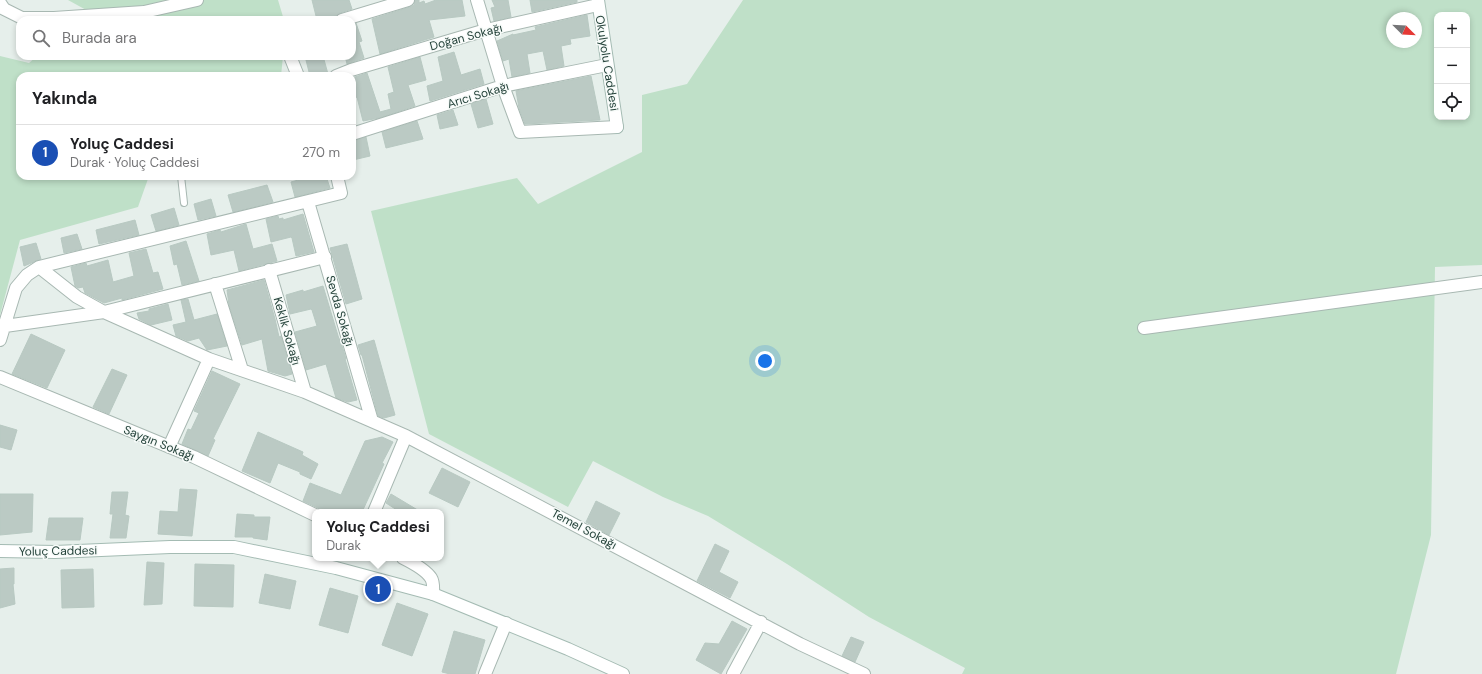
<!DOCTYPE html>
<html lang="tr">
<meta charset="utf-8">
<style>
body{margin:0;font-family:"DM Sans",sans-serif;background:#f2f2f2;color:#202124}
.controls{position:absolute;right:12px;top:12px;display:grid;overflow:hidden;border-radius:8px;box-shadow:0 2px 6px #0003}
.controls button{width:36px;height:36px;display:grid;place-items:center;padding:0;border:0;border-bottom:1px solid #e0e0e0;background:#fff;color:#202124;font:20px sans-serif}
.compass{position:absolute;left:1386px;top:12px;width:36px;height:36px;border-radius:50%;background:#fff;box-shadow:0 2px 6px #0003;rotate:114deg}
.you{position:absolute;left:765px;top:361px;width:14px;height:14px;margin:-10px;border:3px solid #fff;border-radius:50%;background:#1a73e8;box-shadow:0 0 0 6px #1a73e833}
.badge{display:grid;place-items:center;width:26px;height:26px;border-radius:50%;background:#b45309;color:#fff;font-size:13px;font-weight:700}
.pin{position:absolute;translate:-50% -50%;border:2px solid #fff;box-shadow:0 1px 4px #0006}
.popup{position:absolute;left:312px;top:509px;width:132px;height:52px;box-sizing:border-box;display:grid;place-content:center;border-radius:8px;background:#fff;filter:drop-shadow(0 1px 3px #0005);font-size:13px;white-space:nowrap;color:#757577}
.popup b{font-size:15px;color:#202124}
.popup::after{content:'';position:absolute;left:50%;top:100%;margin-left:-8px;border:8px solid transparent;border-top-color:#fff}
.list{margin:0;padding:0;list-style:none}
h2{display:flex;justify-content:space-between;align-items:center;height:52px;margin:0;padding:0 16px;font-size:17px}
h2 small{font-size:13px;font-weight:400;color:#757577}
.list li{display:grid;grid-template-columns:26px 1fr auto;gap:12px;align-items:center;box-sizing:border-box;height:56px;padding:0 16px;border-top:1px solid #e0e0e0}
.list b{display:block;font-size:15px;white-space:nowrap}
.list p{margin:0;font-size:13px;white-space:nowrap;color:#757577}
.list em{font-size:13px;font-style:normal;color:#757577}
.icon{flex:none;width:22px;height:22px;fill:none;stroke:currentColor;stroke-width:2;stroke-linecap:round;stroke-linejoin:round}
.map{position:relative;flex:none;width:1482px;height:674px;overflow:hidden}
.search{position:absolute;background:#fff;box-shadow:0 2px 6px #0003;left:16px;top:16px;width:340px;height:44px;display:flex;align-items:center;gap:10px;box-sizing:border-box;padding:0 14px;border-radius:12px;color:#757577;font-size:15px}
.panel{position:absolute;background:#fff;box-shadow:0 2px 6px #0003;left:16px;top:72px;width:340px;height:108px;border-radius:12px}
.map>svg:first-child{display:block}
.green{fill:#bfe0c8;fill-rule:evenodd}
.building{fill:#bbcac4;stroke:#b8c9c2}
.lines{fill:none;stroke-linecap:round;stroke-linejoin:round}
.lane-casing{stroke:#a8b8b2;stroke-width:8}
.street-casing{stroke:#a8b8b2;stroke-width:14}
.secondary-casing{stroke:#a4bbb3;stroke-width:14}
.lane{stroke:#fff;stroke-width:6}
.street{stroke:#fff;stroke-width:12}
.secondary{stroke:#fff;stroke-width:12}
.labels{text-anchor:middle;stroke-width:3;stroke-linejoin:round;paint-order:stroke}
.street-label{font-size:12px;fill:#24423a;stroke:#f7fbf9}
</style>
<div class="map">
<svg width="1482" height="674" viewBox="0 0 1482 674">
<rect width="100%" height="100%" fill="#e6efeb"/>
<!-- green -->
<path class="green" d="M68,0H278L284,20H78L88,11Z
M743,0H1482V265L1435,267L1431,535L1396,674H962L965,668L869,617L787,564L708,516L663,497L593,461L568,507L429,434L371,211L517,178L538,204L642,152V95L687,84ZM1437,15H1467V117H1437ZM1392,18H1416V42H1392Z
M0,56L29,63L37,56H283L281,76H20V176H149L138,207L20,240L0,315Z"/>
<!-- building -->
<path class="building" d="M312,0H349L352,9L340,13L336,16L317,20Z
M415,0H419V3L424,1L425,4L436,0H462L465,16L429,20L434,37L380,54L372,19L410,7L414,5Z
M492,0H508L511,17L494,21L491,8L495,7Z
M530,0H577V2L532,12Z
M587,15L590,36L570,39L571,44L561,46L564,66L547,70L543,51L527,54L530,73L512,77L509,59L503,61L497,41L513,34V35L536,30L535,27Z
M356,23L362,41L359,42L364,58L347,64L345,56H352V25Z
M454,52L461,75L480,69L484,84L430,101L427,86L443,81L438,57Z
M319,56H323L328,74L310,76L306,60Z
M420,57L426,80L408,85L415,106L379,118L363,121L357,97L352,99V78L367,73L380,112L391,109L388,94L394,92L388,67Z
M591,76L600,120L525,124L519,108L516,91Z
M486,99L493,124L478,128L471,104Z
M453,110L458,125L440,129L437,115Z
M417,121L423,139L386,148L382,132Z
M366,137L370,156L353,160L352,141Z
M313,176H326L330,188L295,197L291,182Z
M267,185L273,202L233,212L228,195Z
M211,199L216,216L198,220L194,204Z
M174,208L179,225L156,231L151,215Z
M303,214L314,252L296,256L292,238L291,237L271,242L266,219L278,216L279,219L283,218V220Z
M135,220L139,235L99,244L96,230Z
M246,224L253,249L272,244L277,261L239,271L234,250L211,255L207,234L220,230L221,232Z
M77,234L82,249L64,253L61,238Z
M186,241L199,281L182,285L177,264L174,265L170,246Z
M36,243L41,259L24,266L20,247Z
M347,244L362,299L346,304L330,248Z
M146,249L153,273L158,272L163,289L122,300V298L104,303L85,293L83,287L78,288L75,286L71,267L86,263L87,266L108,260L113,282L134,276L129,253Z
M264,280L275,319L279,337L281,336L292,374L285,376L268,371L262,339L242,345L229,305L227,290Z
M323,286L339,339H340L346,359H345L357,400L348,402L336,398L326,364L306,370L295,332L317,326L312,310L311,309L290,314L286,295L303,290V292Z
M188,299L194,320L217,314L227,346L207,350L199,338L188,341L176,336L173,325L186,322L181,300Z
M168,304L172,320L151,325L139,319L137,313L149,311V309Z
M31,334L65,350L47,388L12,374Z
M374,340L395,415L384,418L378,416L362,355H361L358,345Z
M112,369L127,375L109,414L93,407Z
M212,371L240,384L213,439L215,440L208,456L182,444L188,429L191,430L199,413L194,411Z
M0,425L17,430L11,450L0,447Z
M258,432L303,452L302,455L318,464L311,479L300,474V472L278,463L270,483L242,471Z
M382,437L393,442L382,463L384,464L362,512H322L318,508L303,501L310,483L341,495L365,441Z
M442,468L470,482L458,507L429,493Z
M180,489L197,490L192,536L158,534L160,511L178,512Z
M112,492H128L125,515L129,516L126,538H110L113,514H110Z
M0,494H33L32,532L0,535Z
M391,494L421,512H400L386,503Z
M596,501L620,513L609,535L586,522Z
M237,514L254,515V517H270L267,540L253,538V537H235Z
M49,518H83L80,540H46Z
M715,544L729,551L719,572L738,582L730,598L697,581Z
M147,562L164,563L162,604L144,605Z
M195,564L234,565L233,607L194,606Z
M14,568V584H13L15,604L0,608V569Z
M93,569L94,607L62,608L61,570Z
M265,574L296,581L290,609L259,603Z
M330,588L358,596L348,633L319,625Z
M397,603L428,614L412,656L382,645Z
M732,621L747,629L721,674L696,660L705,643L719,644Z
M454,631L485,640L475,674H450L442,672Z
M851,637L864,642L855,662L842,656Z"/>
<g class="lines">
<!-- lane casing -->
<g class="lane-casing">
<path id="lane" d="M181,176L184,203"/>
</g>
<!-- street casing -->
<g class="street-casing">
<path id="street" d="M477,0L503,86L520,132L617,127
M0,3L4,9L22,18H54L144,12L197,0
M342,20L408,0
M290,56L298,76
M336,76L351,70L486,30L598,5
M352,134L503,86L607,65
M308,202L372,421
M39,267L77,297L104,312L209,359L305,392L406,436L374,512
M269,270L305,392
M215,284L242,370
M5,326L104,312L325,257
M1144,328L1482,282
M0,340L16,288L27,275L39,267L341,193L337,176
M0,377L194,457L315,515
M406,436L800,644L864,674
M169,447L209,359
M403,558C411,562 426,570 431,578C434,583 433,589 433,594
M485,674L506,623
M733,674L761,622"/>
</g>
<!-- secondary casing -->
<g class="secondary-casing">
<path id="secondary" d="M598,0L617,127
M0,551L55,552L170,547H234L336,568L433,594L568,649L623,674"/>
</g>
<!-- lane -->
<use href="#lane" class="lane"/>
<!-- street -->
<use href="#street" class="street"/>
<!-- secondary -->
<use href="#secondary" class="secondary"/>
</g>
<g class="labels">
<!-- street labels -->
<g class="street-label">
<text transform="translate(466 37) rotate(-15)" y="4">Doğan Sokağı</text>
<text transform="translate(607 63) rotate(81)" y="4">Okulyolu Caddesi</text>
<text transform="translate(478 95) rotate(-17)" y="4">Arıcı Sokağı</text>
<text transform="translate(340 311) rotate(74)" y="4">Sevda Sokağı</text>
<text transform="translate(287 331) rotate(74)" y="4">Keklik Sokağı</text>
<text transform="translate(159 443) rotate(22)" y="4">Saygın Sokağı</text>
<text transform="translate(584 529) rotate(28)" y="4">Temel Sokağı</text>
<text transform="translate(58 551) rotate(-1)" y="4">Yoluç Caddesi</text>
</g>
</g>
</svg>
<div class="controls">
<button>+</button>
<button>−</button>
<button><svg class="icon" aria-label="locate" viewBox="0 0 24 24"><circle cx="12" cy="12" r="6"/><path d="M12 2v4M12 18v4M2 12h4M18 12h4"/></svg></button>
</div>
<svg class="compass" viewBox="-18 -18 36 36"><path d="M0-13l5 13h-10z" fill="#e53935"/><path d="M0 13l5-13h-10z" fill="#757577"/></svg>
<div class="you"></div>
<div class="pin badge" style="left:378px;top:589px;background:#1a4fb4">1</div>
<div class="popup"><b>Yoluç Caddesi</b>Durak</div>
<div class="search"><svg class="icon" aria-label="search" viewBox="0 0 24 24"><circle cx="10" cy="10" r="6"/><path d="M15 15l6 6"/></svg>Burada ara</div>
<section class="panel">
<h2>Yakında<small></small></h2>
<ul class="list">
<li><span class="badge" style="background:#1a4fb4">1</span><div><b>Yoluç Caddesi</b><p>Durak · Yoluç Caddesi</p></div><em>270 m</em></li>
</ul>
</section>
</div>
